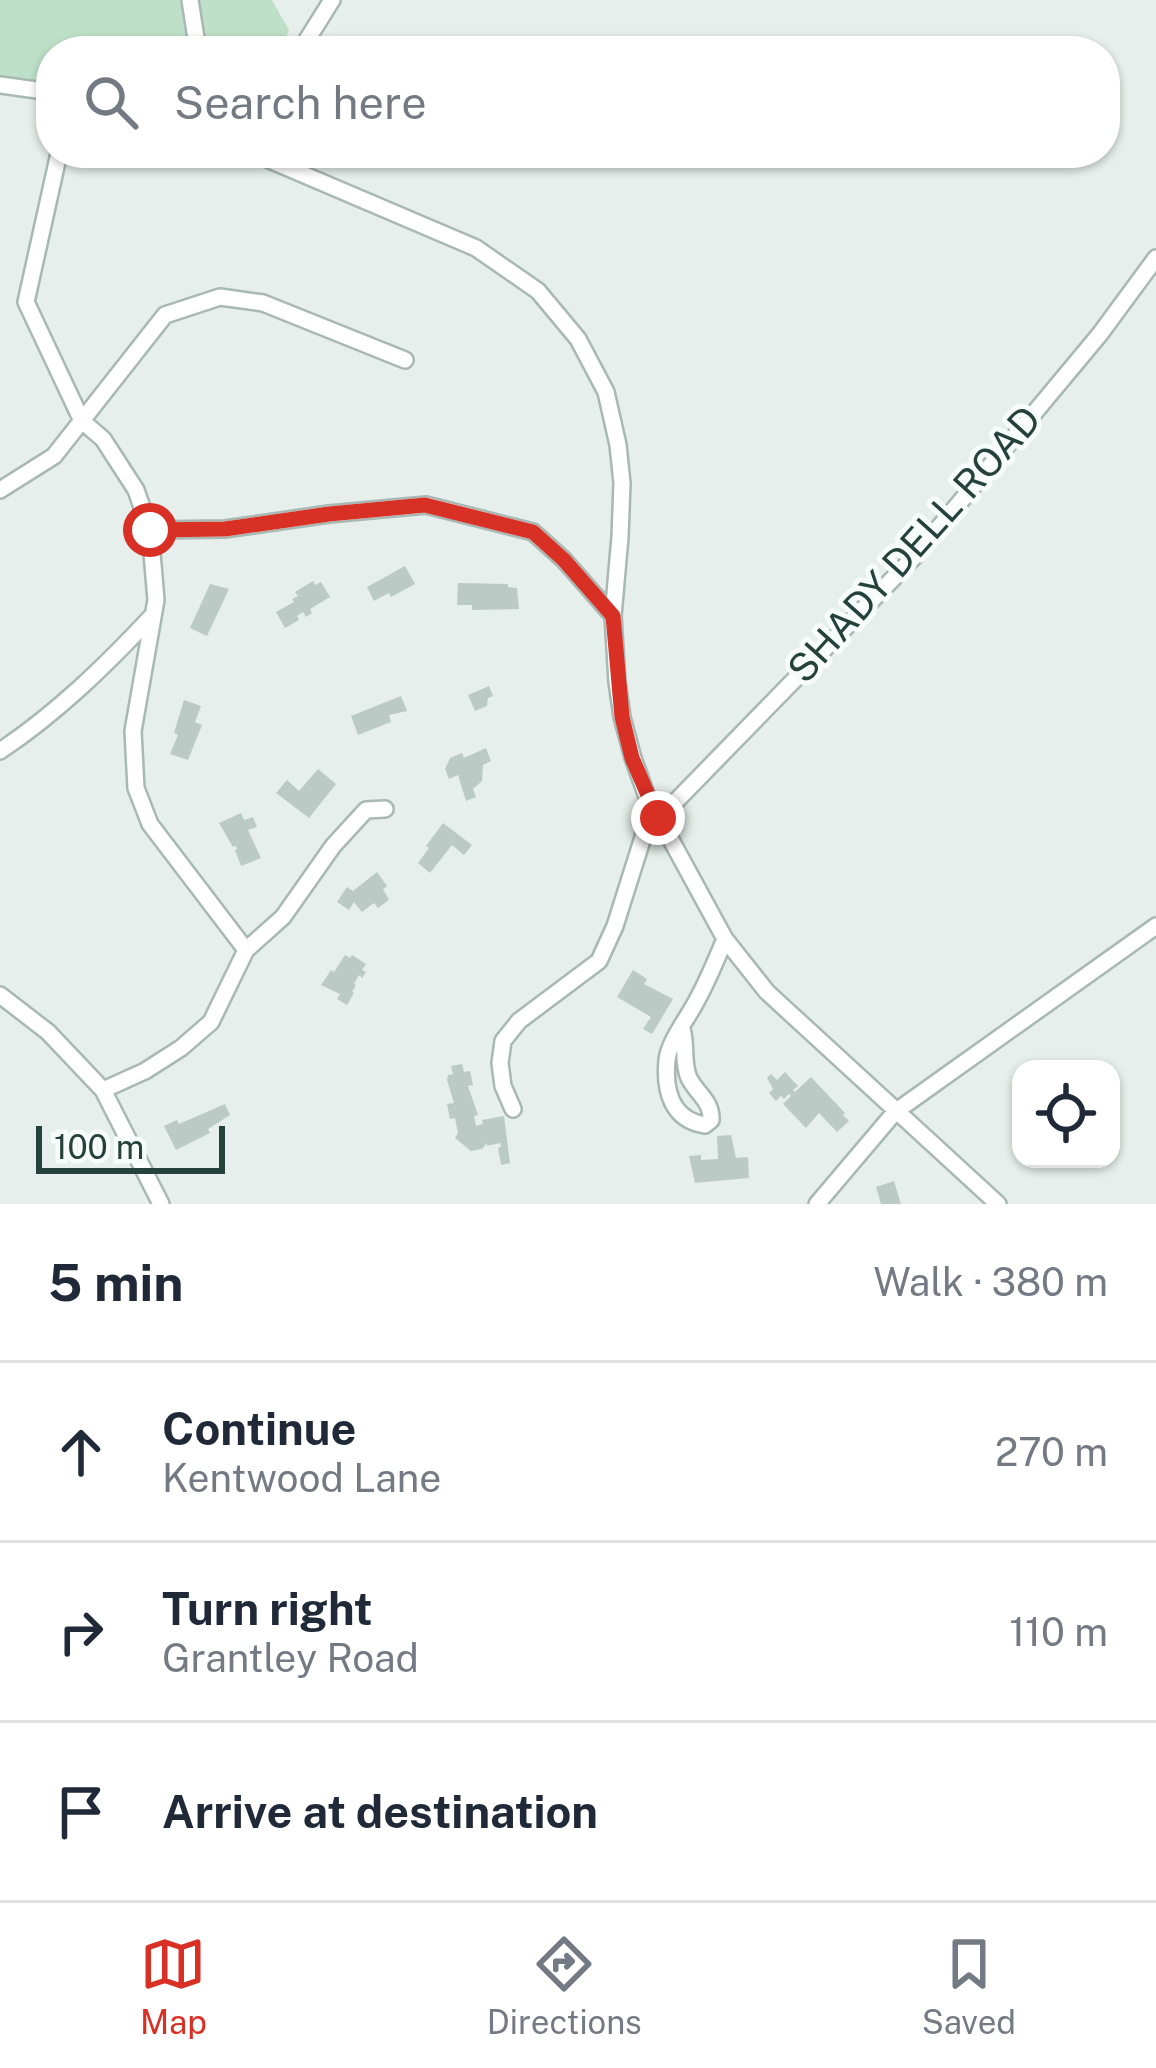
<!DOCTYPE html>
<meta charset="utf-8">
<style>
body{margin:0;font-family:"Public Sans",sans-serif;background:#f6f6f7;color:#1f2937}
.controls{position:absolute;right:36px;bottom:36px;display:grid;overflow:hidden;border-radius:24px;box-shadow:0 3px 9px #0004}
.controls button{width:108px;height:108px;display:grid;place-items:center;padding:0;border:0;border-bottom:3px solid #e0e1e3;background:#fff;color:#1f2937;font:60px sans-serif}
.scale{position:absolute;left:36px;bottom:30px;width:189px;box-sizing:border-box;padding-left:12px;border:6px solid #24423a;border-top:0;font-size:33px;line-height:42px;white-space:nowrap;color:#24423a;-webkit-text-stroke:9px #f7fbf9;paint-order:stroke}
.stop{position:absolute;width:36px;height:36px;margin:-27px;border:9px solid #d93025;border-radius:50%;background:#fff}
.stop.end{background:#d93025;border-color:#fff;box-shadow:0 3px 12px #0008}
.list{margin:0;padding:0;list-style:none}
h2{display:flex;justify-content:space-between;align-items:center;height:156px;margin:0;padding:0 48px;font-size:51px}
h2 small{font-size:39px;font-weight:400;color:#747a83}
.list li{display:grid;grid-template-columns:78px 1fr auto;gap:36px;align-items:center;box-sizing:border-box;height:180px;padding:0 48px;border-top:3px solid #e0e1e3}
.list b{display:block;font-size:45px;white-space:nowrap}
.list p{margin:0;font-size:39px;white-space:nowrap;color:#747a83}
.list em{font-size:39px;font-style:normal;color:#747a83}
.icon{flex:none;width:66px;height:66px;fill:none;stroke:currentColor;stroke-width:2;stroke-linecap:round;stroke-linejoin:round}
.map{position:relative;flex:none;width:1156px;height:1204px;overflow:hidden}
.search{position:absolute;background:#fff;box-shadow:0 3px 9px #0004;left:36px;right:36px;top:36px;height:132px;display:flex;align-items:center;gap:30px;box-sizing:border-box;padding:0 42px;border-radius:48px;color:#747a83;font-size:45px}
.sheet{height:696px;background:#fff}
nav{display:flex;justify-content:space-around;align-items:center;box-sizing:border-box;height:168px;border-top:3px solid #e0e1e3;background:#fff;font-size:33px;color:#747a83}
nav a{display:grid;justify-items:center;gap:6px}
nav .on{color:#d93025}
.map>svg:first-child{display:block}
.green{fill:#bfe0c8}
.building{fill:#bbcac4}
.lines{fill:none;stroke-linecap:round;stroke-linejoin:round}
.minor-casing{stroke:#a8b8b2;stroke-width:20}
.minor{stroke:#fff;stroke-width:15}
.route{stroke:#d93025;stroke-width:15}
.labels{text-anchor:middle;stroke-width:10;stroke-linejoin:round;paint-order:stroke}
.street-label{font-size:39px;fill:#24423a;stroke:#f7fbf9}
</style>
<div class="map">
<svg width="1156" height="1204" viewBox="0 0 1156 1204">
<rect width="100%" height="100%" fill="#e6efeb"/>
<!-- green -->
<path class="green" d="M0,0H272L289,30L280,51H51V84L0,77Z"/>
<!-- building -->
<path class="building" d="M405,566L415,584L391,597L389,593L374,601L367,587Z
M313,581L315,585L321,582L330,597L310,609L312,613L306,617L303,612L297,616L299,620L285,628L276,612L294,602L292,599L298,596L295,592Z
M458,583L508,584V587L517,588L519,609L472,610V605H457Z
M210,584L229,589L207,636L190,628Z
M489,686L493,696L488,698L487,706L475,711L468,695Z
M401,696L407,711L389,715L391,722L358,735L351,716Z
M184,700L201,706L195,722L202,725L188,760L170,754L178,735L174,733Z
M486,748L491,761L483,765L482,781L473,789L476,797L466,801L458,775L449,779L445,769L450,758L462,753L464,758Z
M318,769L336,784L309,818L276,793L287,780L299,791Z
M241,813L244,820L253,817L257,827L248,830L261,858L241,866L235,850L237,849L236,846L233,847L219,823Z
M443,823L472,845L464,855L452,845L430,873L418,863L429,848L426,846Z
M377,872L387,886L383,889L389,900L378,908L374,903L362,912L354,902L349,910L337,902L347,887L353,891Z
M345,955L350,958L352,955L366,964L362,970L366,972L362,978L359,975L354,984L356,985L352,992L354,993L347,1005L337,999L340,994L321,985L331,970L334,972Z
M633,970L647,979L644,984L673,999L652,1034L643,1029L651,1017L617,997Z
M462,1064L464,1072L470,1071L473,1085L468,1086L478,1115L474,1116L476,1126L483,1124L482,1120L504,1116L510,1163L501,1165L498,1148L501,1147L500,1143L487,1146V1143L482,1149L471,1151L455,1138L458,1133L455,1118L450,1119L447,1104L454,1103L447,1080L448,1075L453,1074L451,1066Z
M785,1072L798,1086L793,1090L795,1092L811,1077L845,1113L843,1115L849,1121L837,1132L819,1113L806,1128L783,1104L791,1096L789,1094L784,1099L781,1096L776,1101L769,1093L773,1089L767,1078L771,1074L777,1080Z
M225,1104L230,1115L208,1129L210,1133L176,1150L164,1126L177,1120L179,1124Z
M731,1135L736,1158L748,1157L749,1178L695,1183L689,1156L701,1155V1160L718,1159L717,1136Z
M894,1181L901,1204H881L876,1187Z"/>
<g class="lines">
<!-- minor casing -->
<g class="minor-casing">
<path id="minor" d="M190,0L198,51
M300,51L332,0
M0,85L51,92
M59,153L26,302L82,421L103,439L136,490L150,530L156,600L133,731L136,788L150,824L246,950
M253,153L476,248L538,291L578,339L606,392L618,445L622,483L620,537L613,616L617,682L622,717L633,758L646,794L725,939L767,992L998,1204
M0,490L54,456L165,315L220,297L263,303L405,360
M150,530L225,529L329,514L426,505L533,532L564,560L613,616
M0,751C57,713 105,666 152,616
M0,995L48,1032L103,1090L161,1204
M682,1029C687,1045 682,1063 689,1078C697,1094 712,1101 711,1120L705,1125C672,1120 664,1091 667,1060C669,1041 688,1018 697,1000C708,980 716,960 725,939
M103,1090L145,1071L181,1048L211,1022L246,950L283,917L333,846L366,810L385,809
M513,1109L503,1086L500,1063L503,1041L519,1021L599,961L615,926L644,834L916,555L1100,334L1156,258
M817,1204L895,1112L1156,926"/>
</g>
<!-- minor -->
<use href="#minor" class="minor"/>
</g>
<g class="lines">
<!-- route -->
<path class="route" d="M150,530L225,529L329,514L425,505L533,532L564,560L613,616L622,717L632,758L658,818"/>
</g>
<g class="labels">
<!-- street labels -->
<g class="street-label">
<text transform="translate(914 544) rotate(-48)" y="14">SHADY DELL ROAD</text>
</g>
</g>
</svg>
<div class="controls">
<button><svg class="icon" aria-label="locate" viewBox="0 0 24 24"><circle cx="12" cy="12" r="6"/><path d="M12 2v4M12 18v4M2 12h4M18 12h4"/></svg></button>
</div>
<div class="scale">100 m</div>
<div class="stop" style="left:150px;top:530px"></div>
<div class="stop end" style="left:658px;top:818px"></div>
<div class="search"><svg class="icon" aria-label="search" viewBox="0 0 24 24"><circle cx="10" cy="10" r="6"/><path d="M15 15l6 6"/></svg>Search here</div>
</div>
<section class="sheet">
<h2>5 min<small>Walk · 380 m</small></h2>
<ul class="list">
<li><svg class="icon" aria-label="ahead" viewBox="0 0 24 24"><path d="M12 20V5M6 11l6-6 6 6"/></svg><div><b>Continue</b><p>Kentwood Lane</p></div><em>270 m</em></li>
<li><svg class="icon" aria-label="right" viewBox="0 0 24 24"><path d="M7 20v-9h11M14 6l5 5-5 5"/></svg><div><b>Turn right</b><p>Grantley Road</p></div><em>110 m</em></li>
<li><svg class="icon" aria-label="arrive" viewBox="0 0 24 24"><path d="M6 21V4h12l-3 4 3 4H6"/></svg><div><b>Arrive at destination</b></div></li>
</ul>
</section>
<nav>
<a class="on"><svg class="icon" aria-label="map" viewBox="0 0 24 24"><path d="M3 6l6-2 6 2 6-2v14l-6 2-6-2-6 2zM9 4v14M15 6v14"/></svg>Map</a>
<a><svg class="icon" aria-label="directions" viewBox="0 0 24 24"><path d="M12 3l9 9-9 9-9-9zM9 14v-3h6M13 9l2 2-2 2"/></svg>Directions</a>
<a><svg class="icon" aria-label="saved" viewBox="0 0 24 24"><path d="M7 4h10v16l-5-4-5 4z"/></svg>Saved</a>
</nav>
